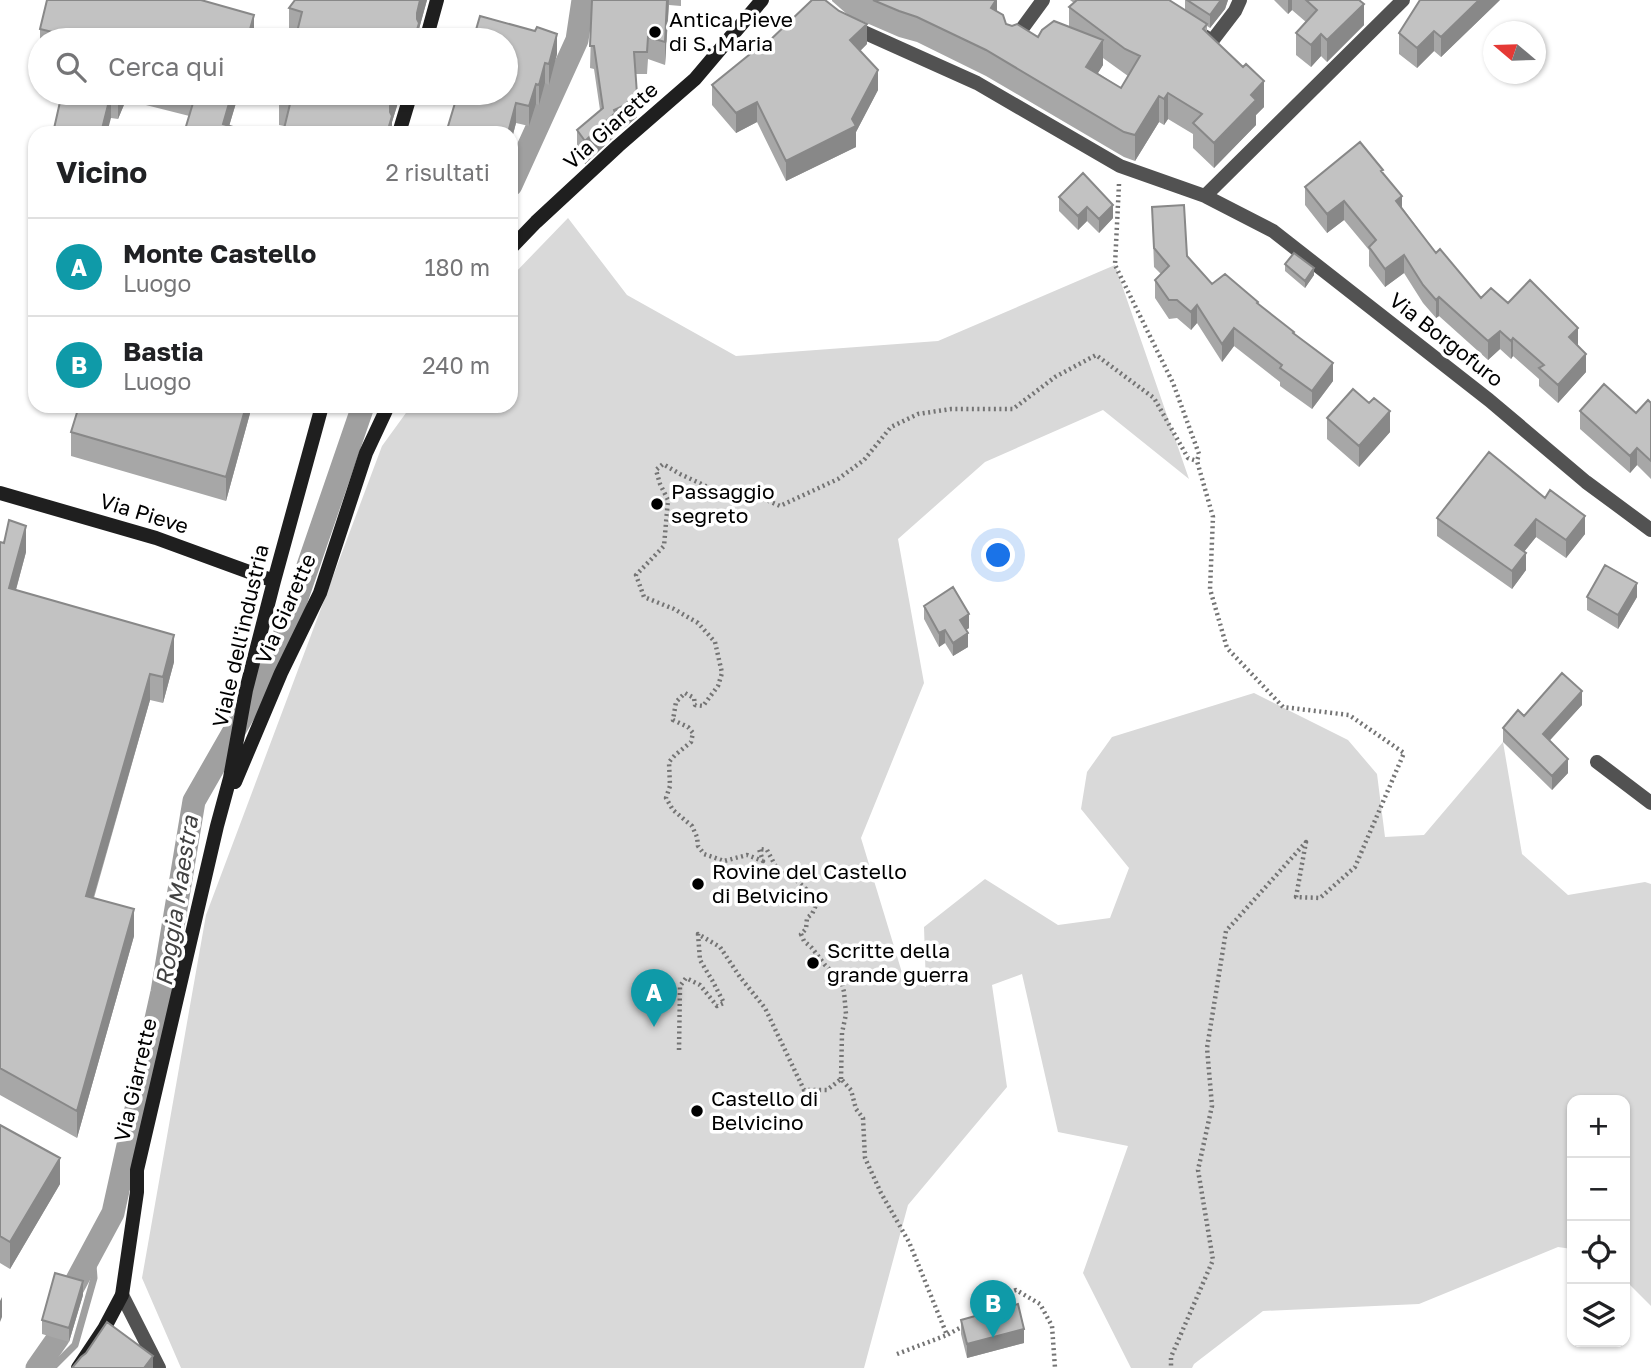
<!DOCTYPE html>
<html lang="it">
<meta charset="utf-8">
<style>
body{margin:0;font-family:"Golos Text",sans-serif;background:#f6f6f6;color:#202124}
.controls{position:absolute;right:21px;bottom:21px;display:grid;overflow:hidden;border-radius:14px;box-shadow:0 2px 5px #0004}
.controls button{width:63px;height:63px;display:grid;place-items:center;padding:0;border:0;border-bottom:2px solid #e0e0e0;background:#fff;color:#202124;font:35px sans-serif}
.compass{position:absolute;left:1483px;top:21px;width:63px;height:63px;border-radius:50%;background:#fff;box-shadow:0 2px 5px #0004;rotate:289deg}
.you{position:absolute;left:999px;top:556px;width:24px;height:24px;margin:-18px;border:5px solid #fff;border-radius:50%;background:#1a73e8;box-shadow:0 0 0 10px #1a73e833}
.badge{display:grid;place-items:center;width:46px;height:46px;border-radius:50%;background:#000;color:#fff;font-size:23px;font-weight:700}
.pin{position:absolute;translate:-50% -58px;filter:drop-shadow(0 2px 4px #0008)}
.pin::after{content:'';position:absolute;top:37px;width:24px;height:21px;background:inherit;clip-path:polygon(0 0,100% 0,50% 100%)}
.list{margin:0;padding:0;list-style:none}
h2{display:flex;justify-content:space-between;align-items:center;height:91px;margin:0;padding:0 28px;font-size:30px}
h2 small{font-size:23px;font-weight:400;color:#757577}
.list li{display:grid;grid-template-columns:46px 1fr auto;gap:21px;align-items:center;box-sizing:border-box;height:98px;padding:0 28px;border-top:2px solid #e0e0e0}
.list b{display:block;font-size:26px;white-space:nowrap}
.list p{margin:0;font-size:23px;white-space:nowrap;color:#757577}
.list em{font-size:23px;font-style:normal;color:#757577}
.icon{flex:none;width:38px;height:38px;fill:none;stroke:currentColor;stroke-width:2;stroke-linecap:round;stroke-linejoin:round}
.map{position:relative;flex:none;width:1651px;height:1368px;overflow:hidden}
.search{position:absolute;background:#fff;box-shadow:0 2px 5px #0004;left:28px;top:28px;width:490px;height:77px;display:flex;align-items:center;gap:18px;box-sizing:border-box;padding:0 24px;border-radius:38px;color:#757577;font-size:26px}
.panel{position:absolute;background:#fff;box-shadow:0 2px 5px #0004;left:28px;top:126px;width:490px;height:287px;border-radius:21px}
.map>svg:first-child{display:block}
.green{fill:#d9d9d9}
.lines{fill:none;stroke-linecap:round;stroke-linejoin:round}
.stream{stroke:#a0a0a0;stroke-width:7}
.canal{stroke:#a0a0a0;stroke-width:23}
.path{stroke:#747474;stroke-width:4.5;stroke-dasharray:2 3.5;stroke-linecap:butt}
.street{stroke:#525252;stroke-width:14}
.secondary{stroke:#1f1f1f;stroke-width:14}
.wall{fill:#a7a7a7;fill-rule:evenodd}
.shaded-wall{fill:#888}
.building{fill:#c2c2c2;stroke:#888;stroke-width:2}
.poi-dot{fill:#000;stroke:#fff;stroke-width:2.5}
.labels{text-anchor:middle;stroke-width:7;stroke-linejoin:round;paint-order:stroke}
.poi-label{font-size:21px;fill:#000;stroke:#fff;text-anchor:start}
.street-label{font-size:21px;fill:#000;stroke:#fff}
.water-label{font-size:23px;font-style:italic;fill:#414141;stroke:#fff}
</style>
<div class="map">
<svg width="1651" height="1368" viewBox="0 0 1651 1368">
<rect width="100%" height="100%" fill="#fff"/>
<!-- green -->
<path class="green" d="M568,218L627,295L736,356L938,341L1115,265L1189,479L1103,410L985,462L898,539L924,683L861,838L903,976L926,987L924,927L985,879L1058,925L1110,918L1129,868L1081,809L1087,772L1112,737L1254,693L1348,740L1377,774L1385,837L1424,835L1503,742L1522,854L1568,895L1645,882L1651,884V1306L1625,1280V1100H1572V1249L1558,1247L1419,1304L1263,1311L1194,1364L1192,1368H1131L1083,1273L1128,1146L1058,1132L1022,974L992,985L1007,1087L908,1205L864,1368H181L142,1278L206,915L382,446L411,406H511V277Z"/>
<g class="lines">
<!-- stream -->
<path class="stream" d="M52,1368L75,1345L94,1278L92,1252"/>
<!-- canal -->
<path class="canal" d="M511,185L577,40L583,0
M71,1291L113,1213L162,992L194,801L277,656L363,406
M37,1368L58,1338"/>
<!-- path -->
<path class="path" d="M1119,184L1115,265L1173,383L1199,454L1197,461L1213,517L1210,589L1227,648L1283,707L1349,715L1404,753L1355,867L1320,898L1296,897L1306,842L1226,931L1207,1048L1212,1106L1198,1170L1213,1260L1171,1357V1368
M679,1050L680,986L686,978L700,985L717,1006L724,1003L712,980L700,960L698,934L720,947L740,977L765,1008L804,1090H827L841,1079L851,1090L856,1109L863,1118L865,1158L881,1193L909,1242L947,1335L965,1325
M841,1079L842,1033L846,1014L844,992L841,980L825,965L812,948L804,941L801,934L806,929L807,918L812,914L816,905L806,889L796,880L782,873L776,867L767,850L759,849L763,861L747,855L724,861L704,854L698,846L697,837L692,826L673,810L666,798L670,786L669,762L675,755L691,742L693,733L688,727L673,720L676,702L685,693L694,698L695,705L703,706L718,686L722,673L715,642L698,623L674,609L644,597L636,575L664,546L668,500L660,484L656,470L663,464L680,474L710,488L744,490L780,506L838,479L864,460L891,427L918,414L951,409H1013L1055,377L1096,355L1154,398L1188,458L1197,461
M975,1318L991,1299L1016,1290L1040,1304L1052,1326L1055,1368
M897,1354L947,1335"/>
<!-- street -->
<path class="street" d="M850,26L977,83L1120,166L1205,196L1273,231L1489,400L1586,482L1651,530
M1199,33L1212,41L1235,11L1240,0
M1013,41L1043,0
M1205,196L1403,0
M1597,762L1651,803
M122,1295L159,1368"/>
<!-- secondary -->
<path class="secondary" d="M426,40L437,0
M399,133L411,93
M511,248L536,222L618,146L695,79L762,0
M0,493L156,538L274,581
M235,782L281,673L320,593L366,453L388,406
M78,1368L104,1329L122,1295L137,1192V1170L217,826L230,778L246,690L274,581L322,406"/>
</g>
<!-- wall -->
<path class="wall" d="M295,0H427L419,29V40L296,34L289,32V8Z
M592,0H681V6L669,5L665,65L648,59L647,74H636L637,117L623,129L615,132V136L585,164L577,152V130L600,110L594,69L590,68Z
M832,0H997V12L1006,24L1038,37L1069,27V7L1074,3L1070,0H1169L1185,10V0H1228L1225,9L1210,28L1207,26V32L1264,107L1256,115V125L1214,168L1193,148V134L1168,119L1164,125L1159,122L1135,161L1124,157L986,76L917,42L899,37L848,15L832,1ZM1103,58L1128,76L1121,88L1098,73L1103,65Z
M1274,0H1343L1364,25L1327,62L1321,56L1311,67L1296,55V33L1306,22L1292,10L1288,14Z
M1500,0L1441,57L1434,51L1417,68L1399,54V33Z
M40,29L254,40H40V53Z
M867,44L860,51L878,90L856,132V147L786,181L757,122L736,133L712,105V85Z
M557,54L549,85L545,83L539,105L536,104L529,126L516,123L511,142V133H446Z
M62,93H239L229,126L126,100L118,119L111,118Z
M281,93H401L392,122V133L284,126L279,125V101Z
M1083,173L1113,218L1099,233L1087,221L1078,230L1059,211V197Z
M1383,174L1402,207L1436,253L1481,298L1508,303L1578,345L1586,372L1558,403L1539,386V379L1513,356L1511,359L1500,349L1488,360L1439,316L1436,318L1423,303L1404,273L1385,287L1369,266V250L1344,220L1327,233L1305,205V187Z
M1152,207L1187,256L1212,284L1258,304L1294,334L1333,381L1312,409L1280,386V382L1234,346L1222,362L1197,323L1191,330L1177,318L1169,319L1155,298V280L1161,274L1154,267Z
M1285,264L1314,275L1305,288L1285,271Z
M1651,403V479L1637,465L1630,473L1580,429V411L1636,413Z
M252,406L226,501L71,456V432Z
M1327,418L1390,432L1359,467L1327,439Z
M1489,452L1585,534L1566,558L1536,537L1524,552L1526,570L1512,589L1437,536V518Z
M0,542L26,552L16,590L174,662L163,703L150,700L94,898L134,936L77,1138L0,1095Z
M1587,597H1637L1618,629L1587,610Z
M924,606L969,628L966,630L968,647L953,656L945,643L939,647L924,619Z
M1582,705L1549,740L1568,773L1552,790L1503,742V728L1524,716Z
M0,1125L60,1184L10,1269L0,1263Z
M83,1295L69,1342L42,1334V1320Z
M961,1320L1024,1343L967,1358L961,1334Z"/>
<!-- shaded-wall -->
<path class="shaded-wall" d="M420,0H427L419,29V40H414L417,13Z
M667,0H669L665,65V42Z
M997,0V25L991,8Z
M1221,0H1228L1225,9L1210,28V15Z
M1288,0H1292V10L1288,14Z
M1479,0H1500L1441,57V37Z
M1364,4V25L1327,62V40Z
M254,15V39L247,40Z
M867,24V44L850,61V40Z
M1434,31V51L1417,68V48Z
M557,34V54L549,85V64Z
M1321,34V56L1311,67V45Z
M1103,40V65L1086,92V67Z
M545,63V83L539,105V85Z
M878,70V90L856,132V147L786,181V161L852,119Z
M1264,81V107L1256,115V125L1214,168V143L1251,95Z
M536,84V104L529,126V106Z
M111,93V118L107,133H101Z
M119,93H126V100L118,119V95Z
M232,93H239L227,133L223,124Z
M394,93H401L392,122V133H387L390,106Z
M1168,93V119L1164,125V99Z
M637,94V117L623,129L615,132V136L585,164V141L614,110Z
M1159,96V122L1135,161V135Z
M757,102V122L736,133V113Z
M516,103V123L511,142V133H508Z
M1402,196V215L1396,201Z
M1344,201V220L1327,233V214Z
M1113,205V218L1099,233V219Z
M1087,207V221L1078,230V216Z
M1404,255V273L1385,287V269Z
M1314,268V275L1305,288V281Z
M1439,297V316L1436,318V300Z
M1197,305V323L1191,330V312Z
M1234,328V346L1222,362V344Z
M1578,328V346L1569,337Z
M1500,331V349L1488,360V341Z
M1513,338V356L1511,359V341Z
M1586,354V372L1558,403V385Z
M1333,363V381L1312,409V391Z
M246,406H252L226,501V477Z
M1390,411V432L1359,467V446Z
M1637,448V465L1630,473V456Z
M1585,516V534L1566,558V540Z
M1536,519V537L1515,563V545Z
M26,526V552L9,615V588Z
M1526,553V570L1512,589V571Z
M1637,583V597L1618,629V615Z
M969,614V628L960,634V620Z
M945,630V643L939,647V633Z
M968,633V647L953,656V643Z
M174,635V662L163,703V677Z
M150,674V700L86,923V896Z
M1582,691V705L1543,748V734Z
M1568,759V773L1552,790V776Z
M134,909V936L77,1138V1111Z
M60,1158V1184L10,1269V1242Z
M83,1281V1295L69,1342V1328Z
M2,1297V1317L0,1322V1301Z
M1024,1329V1343L967,1358V1344Z
M153,1356V1368H144Z"/>
<!-- building -->
<path class="building" d="M47,0H201L254,15L247,40H76L77,38L40,29Z
M295,0H420L417,13V19L419,23L414,40H295L302,12L289,8Z
M592,0H667L665,42L648,37L647,52H634L637,94L623,106L614,110L615,113L585,141L577,130L603,108L594,46H590Z
M812,0H825L839,11L867,24L850,40L878,70L852,119L856,126L786,161L757,102L736,113L712,85L765,42L767,43Z
M873,0H996L991,8L1003,15L1006,24L1012,26L1017,24L1038,37L1042,30L1054,21L1103,40L1086,67L1121,88L1140,56L1125,49L1069,7L1077,0H1169L1207,24L1203,29L1243,67L1246,64L1264,81L1251,95L1256,100L1214,143L1193,123L1202,114L1168,93L1164,99L1159,96L1135,135L1124,132L986,50L917,17L899,11Z
M1187,0H1221L1210,15Z
M1306,0H1359L1364,4L1327,40L1321,34L1311,45L1296,33L1317,10Z
M1420,0H1479L1441,37L1434,31L1417,48L1399,33Z
M480,16L535,31L537,27L557,34L549,64L545,63L539,85L536,84L529,106L516,103L508,133H446L458,93H506V40H473Z
M62,93H119L118,95L111,93L101,133H53Z
M194,93H232L223,124L253,133H184L196,93Z
M281,93H394L390,106V112L392,116L387,133H283L290,104L279,101Z
M1360,142L1383,170L1381,171L1402,196L1396,201L1436,253L1440,249L1481,298L1491,288L1508,303L1530,280L1578,328L1569,337L1586,354L1558,385L1539,368L1544,365L1513,338L1511,341L1500,331L1488,341L1439,297L1436,300L1423,285L1404,255L1385,269L1369,247L1376,240L1344,201L1327,214L1305,187Z
M1083,173L1113,205L1099,219L1087,207L1078,216L1059,197Z
M1184,205L1187,256L1212,284L1225,274L1258,302L1257,303L1294,332L1293,333L1333,363L1312,391L1280,368L1282,365L1234,328L1222,344L1197,305L1191,312L1177,300H1169L1155,280L1169,266L1154,248L1152,207Z
M1294,253L1314,268L1305,281L1285,264Z
M1604,384L1636,413L1648,400L1651,403V461L1637,448L1630,456L1580,411Z
M1353,389L1369,403L1374,398L1390,411L1359,446L1327,418Z
M79,406H246L226,477L71,432Z
M1489,452L1545,498L1550,490L1585,516L1566,540L1536,519L1515,545L1526,553L1512,571L1437,518Z
M9,520L26,526L9,588L174,635L163,677L150,674L86,896L134,909L77,1111L0,1068V542L4,543Z
M1605,565L1637,583L1618,615L1587,597Z
M953,587L969,614L960,620L968,633L953,643L945,630L939,633L924,606Z
M1562,673L1582,691L1543,734L1568,759L1552,776L1503,728L1518,710L1524,716Z
M0,1125L60,1158L10,1242L0,1236Z
M55,1273L83,1281L69,1328L42,1320Z
M1018,1304L1024,1329L967,1344L961,1320Z
M107,1322L153,1356L144,1368H72L81,1357L86,1353Z"/>
<!-- markers -->
<g class="poi-dot">
<circle cx="655" cy="32" r="7"/>
<circle cx="657" cy="504" r="7"/>
<circle cx="698" cy="884" r="7"/>
<circle cx="813" cy="963" r="7"/>
<circle cx="697" cy="1111" r="7"/>
</g>
<g class="labels">
<!-- poi labels -->
<g class="poi-label">
<text x="669" y="27">Antica Pieve<tspan x="669" dy="24">di S. Maria</tspan></text>
<text x="671" y="499">Passaggio<tspan x="671" dy="24">segreto</tspan></text>
<text x="712" y="879">Rovine del Castello<tspan x="712" dy="24">di Belvicino</tspan></text>
<text x="827" y="958">Scritte della<tspan x="827" dy="24">grande guerra</tspan></text>
<text x="711" y="1106">Castello di<tspan x="711" dy="24">Belvicino</tspan></text>
</g>
<!-- street labels -->
<g class="street-label">
<text transform="translate(611 126) rotate(-42)" y="7">Via Giarette</text>
<text transform="translate(1446 340) rotate(38)" y="7">Via Borgofuro</text>
<text transform="translate(144 514) rotate(17)" y="7">Via Pieve</text>
<text transform="translate(286 609) rotate(-66)" y="7">Via Giarette</text>
<text transform="translate(241 636) rotate(-77)" y="7">Viale dell'industria</text>
<text transform="translate(136 1080) rotate(-77)" y="7">Via Giarrette</text>
</g>
<!-- water labels -->
<g class="water-label">
<text transform="translate(177 901) rotate(-81)" y="8">Roggia Maestra</text>
</g>
</g>
</svg>
<div class="controls">
<button>+</button>
<button>−</button>
<button><svg class="icon" aria-label="locate" viewBox="0 0 24 24"><circle cx="12" cy="12" r="6"/><path d="M12 2v4M12 18v4M2 12h4M18 12h4"/></svg></button>
<button><svg class="icon" aria-label="layers" viewBox="0 0 24 24"><path d="M12 4l9 5-9 5-9-5zM3 14l9 5 9-5"/></svg></button>
</div>
<svg class="compass" viewBox="-18 -18 36 36"><path d="M0-13l5 13h-10z" fill="#e53935"/><path d="M0 13l5-13h-10z" fill="#757577"/></svg>
<div class="you"></div>
<div class="pin badge" style="left:654px;top:1027px;background:#0f9aa8">A</div>
<div class="pin badge" style="left:993px;top:1338px;background:#0f9aa8">B</div>
<div class="search"><svg class="icon" aria-label="search" viewBox="0 0 24 24"><circle cx="10" cy="10" r="6"/><path d="M15 15l6 6"/></svg>Cerca qui</div>
<section class="panel">
<h2>Vicino<small>2 risultati</small></h2>
<ul class="list">
<li><span class="badge" style="background:#0f9aa8">A</span><div><b>Monte Castello</b><p>Luogo</p></div><em>180 m</em></li>
<li><span class="badge" style="background:#0f9aa8">B</span><div><b>Bastia</b><p>Luogo</p></div><em>240 m</em></li>
</ul>
</section>
</div>
